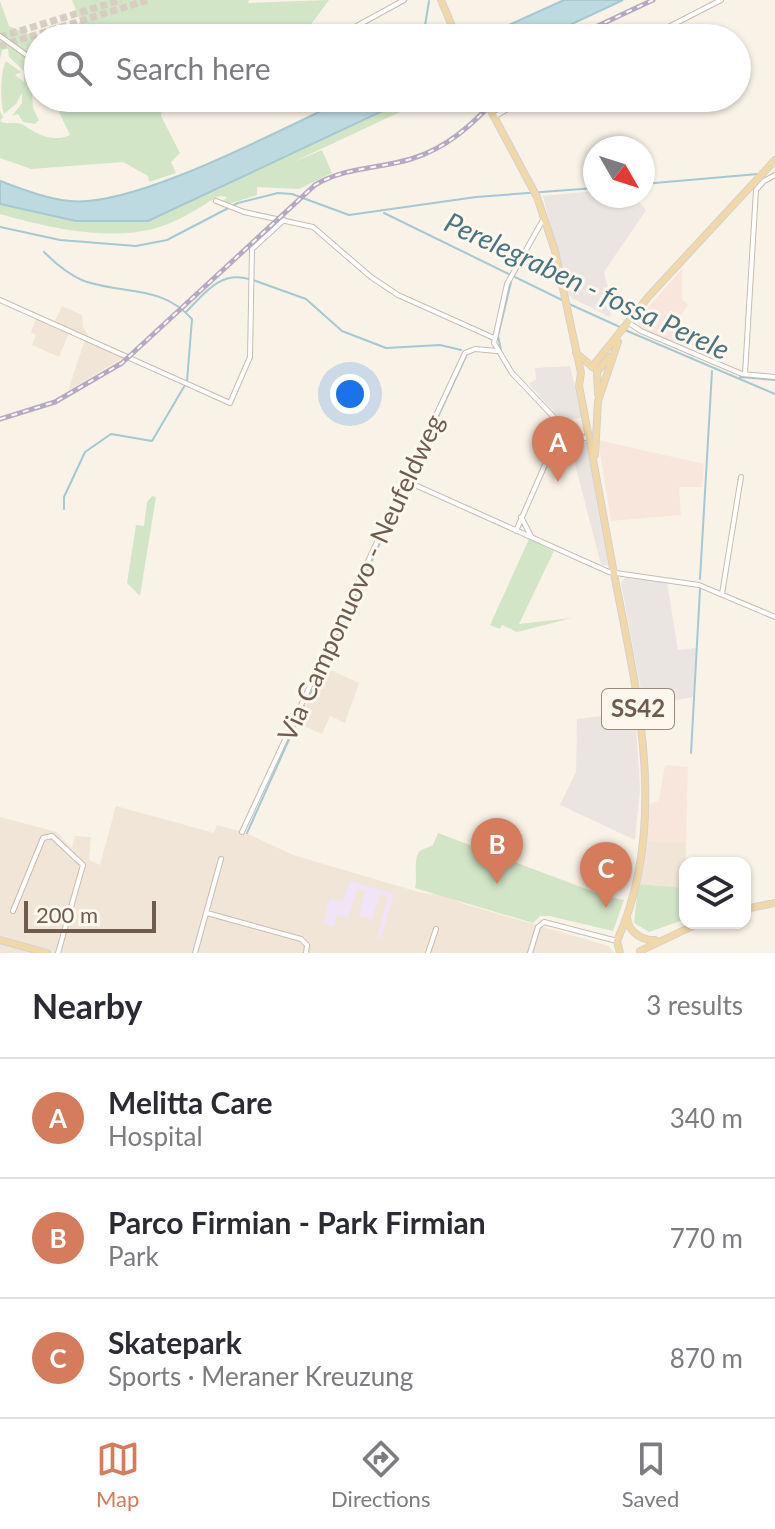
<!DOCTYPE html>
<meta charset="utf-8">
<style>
body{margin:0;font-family:Lato,sans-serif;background:#f7f7f7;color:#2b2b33}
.controls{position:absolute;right:24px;bottom:24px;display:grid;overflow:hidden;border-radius:16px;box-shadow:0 2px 6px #0004}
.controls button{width:72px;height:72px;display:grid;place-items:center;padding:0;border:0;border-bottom:2px solid #e1e1e2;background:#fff;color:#2b2b33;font:40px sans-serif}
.compass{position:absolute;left:583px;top:136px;width:72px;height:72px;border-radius:50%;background:#fff;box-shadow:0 2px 6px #0004;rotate:129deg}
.scale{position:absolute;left:24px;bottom:20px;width:132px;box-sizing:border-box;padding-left:8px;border:4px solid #705c4f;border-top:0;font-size:22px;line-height:28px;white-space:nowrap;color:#705c4f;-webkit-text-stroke:6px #fdf7ed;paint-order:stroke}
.you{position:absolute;left:350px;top:394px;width:28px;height:28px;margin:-20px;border:6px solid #fff;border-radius:50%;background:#1a73e8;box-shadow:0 0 0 12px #1a73e833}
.badge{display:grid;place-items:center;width:52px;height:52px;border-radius:50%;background:#d47c5b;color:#fff;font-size:26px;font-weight:700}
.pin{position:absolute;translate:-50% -66px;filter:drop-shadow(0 2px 4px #0008)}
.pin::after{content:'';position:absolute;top:42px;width:28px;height:24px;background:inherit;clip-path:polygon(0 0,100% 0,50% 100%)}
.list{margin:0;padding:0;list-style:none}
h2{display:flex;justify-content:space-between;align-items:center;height:104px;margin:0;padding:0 32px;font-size:34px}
h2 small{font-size:26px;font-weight:400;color:#7c7c81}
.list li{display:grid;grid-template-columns:52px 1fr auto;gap:24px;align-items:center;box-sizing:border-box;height:120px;padding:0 32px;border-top:2px solid #e1e1e2}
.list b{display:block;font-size:30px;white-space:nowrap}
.list p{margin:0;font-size:26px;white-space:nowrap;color:#7c7c81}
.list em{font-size:26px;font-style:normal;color:#7c7c81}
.icon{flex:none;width:44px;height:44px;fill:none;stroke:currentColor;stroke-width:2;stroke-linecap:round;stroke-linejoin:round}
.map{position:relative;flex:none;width:775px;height:953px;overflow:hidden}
.search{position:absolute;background:#fff;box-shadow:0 2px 6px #0004;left:24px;right:24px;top:24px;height:88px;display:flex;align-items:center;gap:20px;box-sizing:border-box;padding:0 28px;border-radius:44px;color:#7c7c81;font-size:30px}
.sheet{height:464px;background:#fff}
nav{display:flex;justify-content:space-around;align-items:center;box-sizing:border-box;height:112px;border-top:2px solid #e1e1e2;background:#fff;font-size:22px;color:#7c7c81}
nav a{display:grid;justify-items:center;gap:4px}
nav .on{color:#d47c5b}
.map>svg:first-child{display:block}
.residential{fill:#f0e5d6}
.commercial{fill:#f8e6dc}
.industrial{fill:#eae5e0}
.education{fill:#f0e4f6}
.green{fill:#d2e5c7}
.water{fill:#bedae1;stroke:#a5c8d1;stroke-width:2}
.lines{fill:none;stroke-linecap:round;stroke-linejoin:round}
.stream{stroke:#a5c8d1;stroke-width:2}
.highway-tunnel{stroke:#d7cdc1;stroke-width:7;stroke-dasharray:7 3.5;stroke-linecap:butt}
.minor-casing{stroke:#cabcae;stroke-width:6}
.major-casing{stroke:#d7d1ce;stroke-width:8}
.minor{stroke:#fff;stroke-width:4}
.major{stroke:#f0d8a8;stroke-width:6}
.rail-casing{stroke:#b6a7c2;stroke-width:5}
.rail{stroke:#fdf7ed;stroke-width:2;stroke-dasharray:6;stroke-linecap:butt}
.labels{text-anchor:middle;stroke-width:6;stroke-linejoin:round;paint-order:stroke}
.shield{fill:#fdf7ed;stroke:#9a8a7e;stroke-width:2}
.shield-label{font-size:24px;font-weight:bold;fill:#705c4f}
.street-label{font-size:26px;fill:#705c4f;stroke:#fdf7ed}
.water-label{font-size:28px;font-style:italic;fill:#4b7580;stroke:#fdf7ed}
</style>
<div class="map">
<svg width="775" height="953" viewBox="0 0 775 953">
<rect width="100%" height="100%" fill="#f9f3e7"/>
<!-- residential -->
<path class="residential" d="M62,306L82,315L83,327L90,338L129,354L68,391L85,340L69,333L59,357L32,345L36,335L31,332L37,316L54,323Z
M324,667L359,683L345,723L330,716L322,734L297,723Z
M116,806L214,833L217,825L246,833L293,855L422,893L445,895L464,904L609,946L614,953H0V817L57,832L72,848L75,836L91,837L89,860L100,865Z
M646,841L686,842L685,888L638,884Z"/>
<!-- commercial -->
<path class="commercial" d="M682,269V299L688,305L681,315L680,333L672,343L643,330L636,321Z
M598,440L704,464L702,487H679L681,515L611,521Z
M665,765L688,767L686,842L646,841L648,805L659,800Z"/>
<!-- industrial -->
<path class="industrial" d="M595,191V196H634L646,210L604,272L612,304L610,317L572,298L566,290L543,196Z
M570,366L582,418L560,419L529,384L536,379L535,368Z
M569,436L586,442L608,565H601L573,456L565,438Z
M626,577L667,582L678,650L696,648L693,697L644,706L621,583Z
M635,712L640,788L635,840L560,805L576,772L577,719Z"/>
<!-- education -->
<path class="education" d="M350,881L394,894L381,938L377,937L388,897L380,894L372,920L359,916L365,891L357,889L348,918L337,915L334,927L323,923L330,899L343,901Z"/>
<!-- green -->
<path class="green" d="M72,0H249L248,3L329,0L301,38H75L80,20Z
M0,1L9,26L38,38V57L34,56L24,71L9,57L8,49L2,50L0,59Z
M6,61L21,72L15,75L24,82V75H31L33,108L39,120L35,124L23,122L18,114L12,116L22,103V93L16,104L4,114C0,101 0,73 6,61Z
M76,98H162L161,116L180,153L171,162L176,173L149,182L148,176L123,162L31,169L0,158V111L3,117L0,121C8,126 17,120 25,126C38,134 51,143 70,135L58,110L68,108L72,99L77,105Z
M410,98H430L291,163L322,150L332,173L299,189L257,187V195L226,205L223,201L227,197L219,196C198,208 177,223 153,229C106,241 45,227 0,214V204L76,221H148Z
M152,496L156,497L140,596L127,583L136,525L144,526L147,502Z
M529,539L554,551L519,624L572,618L517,632L502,625L500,629L490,625Z
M438,833L605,896L624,900L613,931L549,916H540L533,923L415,888C418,878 412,856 421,850C425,848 430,847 433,845Z
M638,884L685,888L683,920L649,932L634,923Z"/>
<!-- water -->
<path class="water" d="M564,0H623L542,38H480Z
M349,98H410L148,221H76L0,204V181C22,189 47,199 70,201C136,208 284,127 349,98Z"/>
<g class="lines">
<!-- stream -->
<path class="stream" d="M423,38L429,1
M643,184L758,174
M384,213L562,300
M0,227L60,240L136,246L167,240L238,203L278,193L292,194L349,215L476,197L595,188
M44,252C55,263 69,275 84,281C125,295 160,284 192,319L187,381
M253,280L306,299L342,331L386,348L440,345L461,350
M567,303L620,327
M186,312C205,293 220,271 249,279
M625,330L775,394
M501,350L498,336L511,282
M740,377L775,380
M64,509V497L85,452L111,434L152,441L185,385
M700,579L712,371
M307,701L467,354
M691,753L700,589
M247,833L304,706"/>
<!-- highway-tunnel -->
<path class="highway-tunnel" d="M0,37L121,0
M0,46L148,0"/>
<!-- minor casing -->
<g class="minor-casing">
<path id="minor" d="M0,36L32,59
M335,38L404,0
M647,38L721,0
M35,64L38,67
M59,98L64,104
M494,117L526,98
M216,201L244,212L313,227L371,277L398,295L494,338
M544,218L507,284L494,343L512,373L567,431L585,438
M0,300L230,403L250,357L252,249L284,220
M629,323L641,331L742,374L775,377
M745,374L756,190L764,181L775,175
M406,481L609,572L699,585L775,617
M521,517L531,536
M516,531L551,451
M722,594L741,477
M242,832L465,353L475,349L497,351
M13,911L43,838L52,836L83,865L58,953
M207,913L301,939L307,945L306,953
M195,953L221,859
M428,953L436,929
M530,953L538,927L544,922L617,941"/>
</g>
<!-- major casing -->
<g class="major-casing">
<path id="major" d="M441,0L457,38
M484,98L537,197L555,251L581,373L579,386C592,451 603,515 615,579C638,696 669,826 617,941
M576,353L594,368
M592,367L649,296L775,160
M598,394L597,372L609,357
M595,455L598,401L618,342
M745,909L775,903
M627,917C628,931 641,941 655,940
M0,940L47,953
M617,941L620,953
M640,951L699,923"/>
</g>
<!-- minor -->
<use href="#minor" class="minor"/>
<!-- major -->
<use href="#major" class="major"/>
<!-- rail casing -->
<g class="rail-casing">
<path id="rail" d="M572,38L653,0
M0,419L55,402L122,363L315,185C345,167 378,169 411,159C447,148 472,125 497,98"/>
</g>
<!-- rail -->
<use href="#rail" class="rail"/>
</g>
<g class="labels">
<!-- shield labels -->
<rect class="shield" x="602" y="689" width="72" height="40" rx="6"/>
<g class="shield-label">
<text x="638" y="717">SS42</text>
</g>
<!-- street labels -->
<g class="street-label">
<text transform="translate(361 578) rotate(-65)" y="9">Via Camponuovo - Neufeldweg</text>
</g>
<!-- water labels -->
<g class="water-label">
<text transform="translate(587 286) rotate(25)" y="10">Perelegraben - fossa Perele</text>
</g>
</g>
</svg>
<div class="controls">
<button><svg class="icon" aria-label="layers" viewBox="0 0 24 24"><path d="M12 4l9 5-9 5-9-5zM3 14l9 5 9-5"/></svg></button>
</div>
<svg class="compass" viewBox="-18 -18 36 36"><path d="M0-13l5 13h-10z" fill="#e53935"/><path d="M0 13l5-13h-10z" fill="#7c7c81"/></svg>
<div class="scale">200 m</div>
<div class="you"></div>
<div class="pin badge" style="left:558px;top:482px">A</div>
<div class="pin badge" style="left:497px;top:884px">B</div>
<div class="pin badge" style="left:606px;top:908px">C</div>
<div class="search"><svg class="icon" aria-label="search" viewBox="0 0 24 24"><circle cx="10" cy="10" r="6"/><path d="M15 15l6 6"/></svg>Search here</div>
</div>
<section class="sheet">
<h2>Nearby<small>3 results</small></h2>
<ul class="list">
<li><span class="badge">A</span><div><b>Melitta Care</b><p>Hospital</p></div><em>340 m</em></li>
<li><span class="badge">B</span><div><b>Parco Firmian - Park Firmian</b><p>Park</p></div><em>770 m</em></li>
<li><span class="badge">C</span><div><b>Skatepark</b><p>Sports · Meraner Kreuzung</p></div><em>870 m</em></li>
</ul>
</section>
<nav>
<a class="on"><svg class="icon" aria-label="map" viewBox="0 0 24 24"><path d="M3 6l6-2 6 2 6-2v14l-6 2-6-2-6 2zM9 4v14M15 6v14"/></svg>Map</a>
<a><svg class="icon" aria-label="directions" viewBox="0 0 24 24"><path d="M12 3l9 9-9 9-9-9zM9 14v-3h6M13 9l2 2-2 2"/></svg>Directions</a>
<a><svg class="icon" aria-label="saved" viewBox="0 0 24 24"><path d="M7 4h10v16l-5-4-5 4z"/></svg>Saved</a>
</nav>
